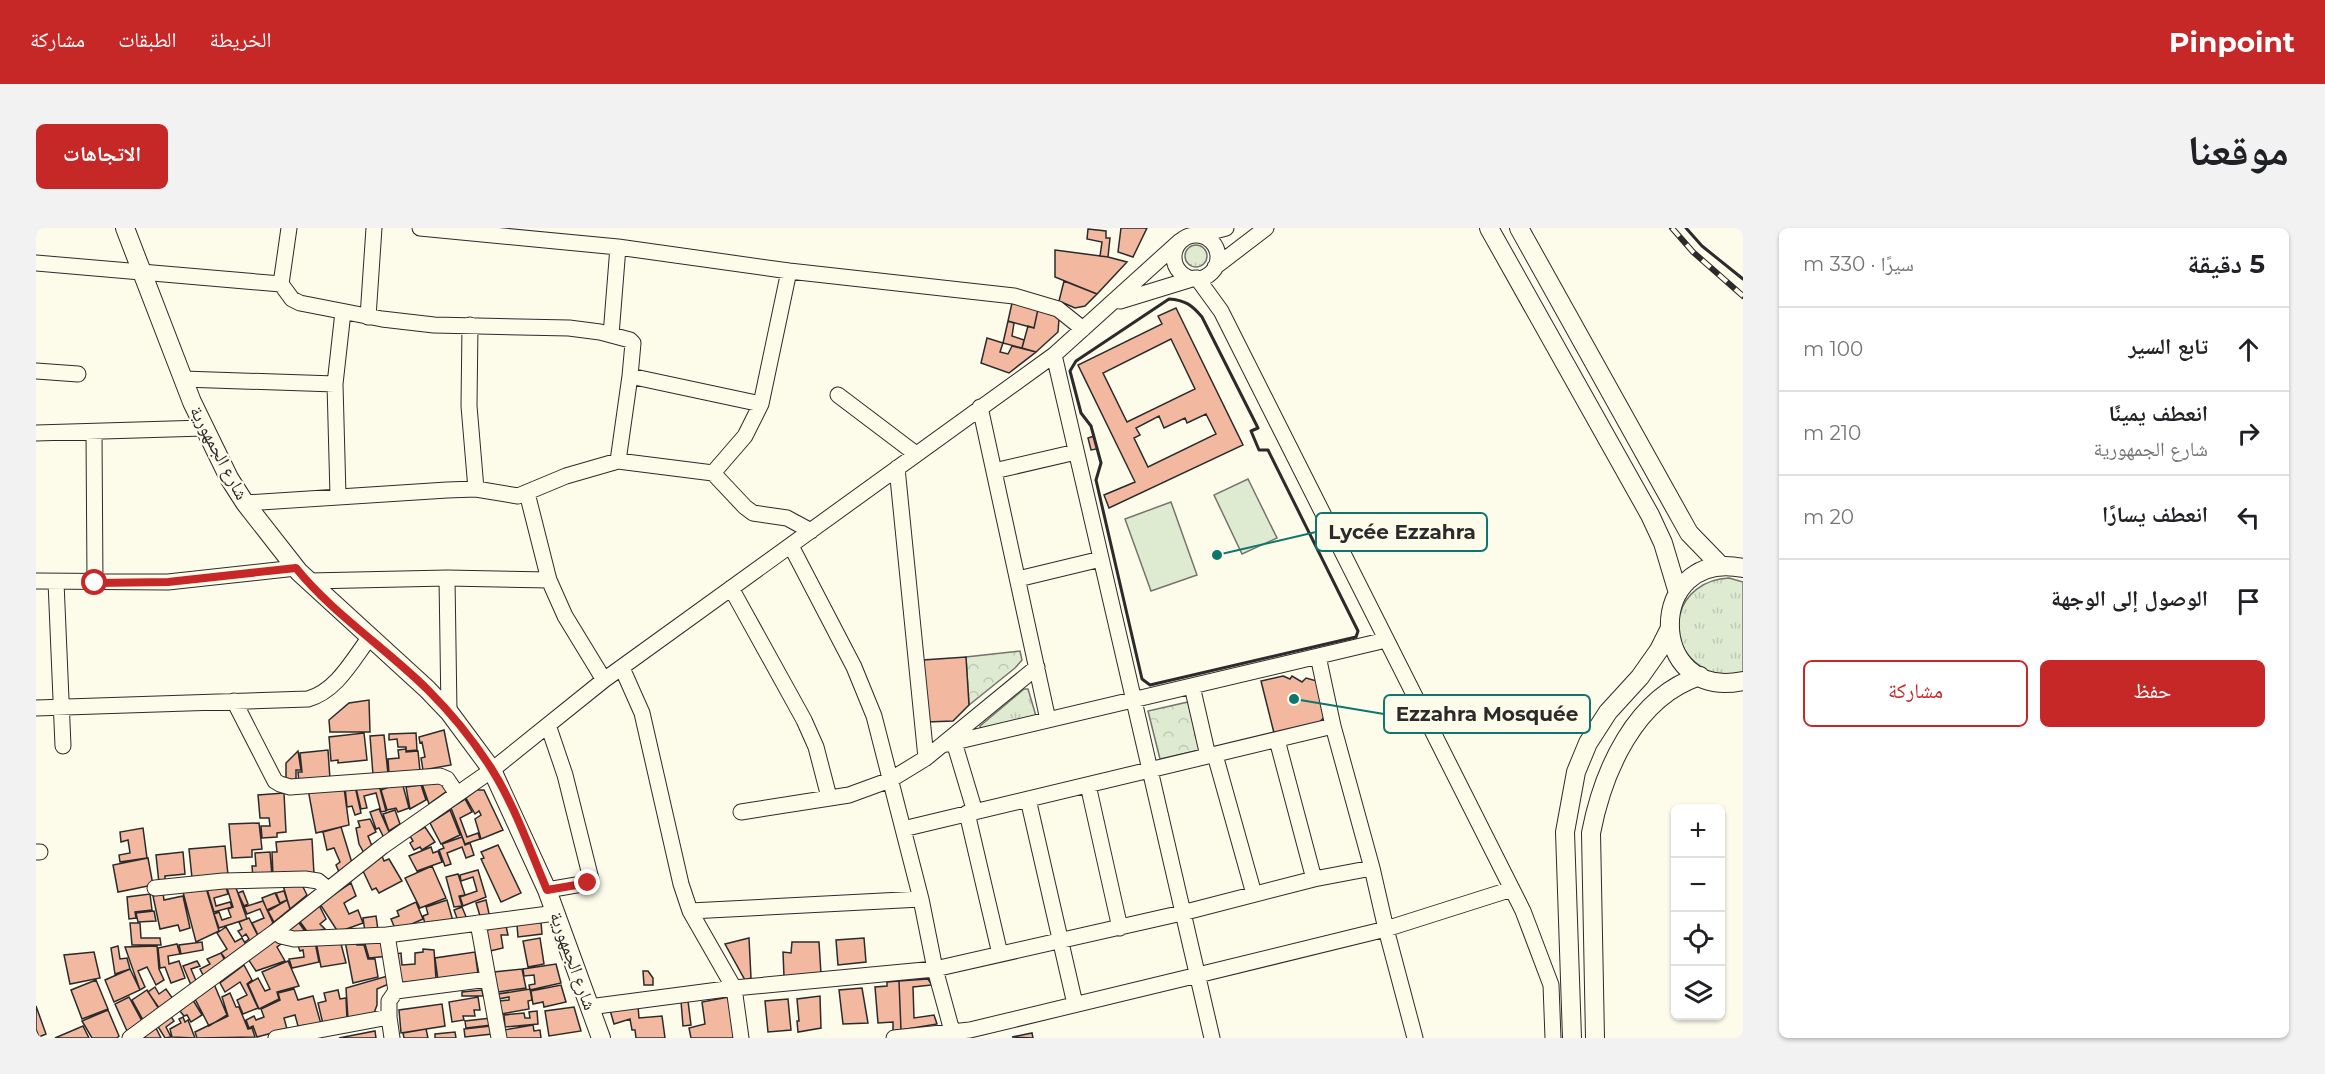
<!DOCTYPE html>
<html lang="ar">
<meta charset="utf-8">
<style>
body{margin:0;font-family:Montserrat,"Noto Naskh Arabic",sans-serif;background:#f2f2f2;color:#202124;direction:rtl}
.controls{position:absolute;right:18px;bottom:18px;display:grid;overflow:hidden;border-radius:9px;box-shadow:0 2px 4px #0004}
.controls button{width:54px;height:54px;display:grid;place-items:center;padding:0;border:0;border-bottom:2px solid #e0e0e0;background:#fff;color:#202124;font:30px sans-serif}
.stop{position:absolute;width:18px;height:18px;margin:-14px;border:4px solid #c62828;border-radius:50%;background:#fff}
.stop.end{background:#c62828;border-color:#fff;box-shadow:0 2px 6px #0008}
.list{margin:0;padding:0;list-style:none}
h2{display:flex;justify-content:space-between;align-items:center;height:78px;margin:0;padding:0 24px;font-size:26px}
h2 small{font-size:20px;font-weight:400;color:#757577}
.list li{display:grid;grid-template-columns:39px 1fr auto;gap:18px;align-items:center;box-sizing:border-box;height:84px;padding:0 24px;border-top:2px solid #e0e0e0}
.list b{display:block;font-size:22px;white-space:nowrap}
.list p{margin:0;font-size:20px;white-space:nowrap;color:#757577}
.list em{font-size:20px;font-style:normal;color:#757577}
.actions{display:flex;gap:12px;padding:18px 24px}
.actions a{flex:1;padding:14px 0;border:2px solid #c62828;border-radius:9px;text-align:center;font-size:21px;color:#c62828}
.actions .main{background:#c62828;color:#fff}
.icon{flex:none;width:33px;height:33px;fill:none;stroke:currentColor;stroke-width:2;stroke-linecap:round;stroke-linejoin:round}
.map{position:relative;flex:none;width:1707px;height:810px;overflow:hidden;direction:ltr;border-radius:9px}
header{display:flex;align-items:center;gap:36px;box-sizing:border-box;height:84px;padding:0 30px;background:#c62828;color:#fff}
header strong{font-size:28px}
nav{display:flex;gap:33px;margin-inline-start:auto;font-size:21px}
.intro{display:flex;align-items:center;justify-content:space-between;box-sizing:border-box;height:144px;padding:0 36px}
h1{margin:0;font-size:42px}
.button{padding:15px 27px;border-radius:9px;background:#c62828;color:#fff;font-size:21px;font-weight:700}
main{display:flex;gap:36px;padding:0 36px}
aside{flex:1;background:#fff;border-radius:9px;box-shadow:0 2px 4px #0004}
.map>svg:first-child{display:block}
.grass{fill:url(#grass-tufts);stroke:#74746e;stroke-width:1.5}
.park{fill:url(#park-crowns);stroke:#74746e;stroke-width:1.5}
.pitch{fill:#deebd1;stroke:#74746e;stroke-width:1.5}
.building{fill:#f2b8a0;stroke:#2b2b2b;stroke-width:1.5;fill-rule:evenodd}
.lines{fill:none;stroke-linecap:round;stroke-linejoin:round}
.minor-casing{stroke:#2b2b2b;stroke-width:17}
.major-casing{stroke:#2b2b2b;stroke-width:20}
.minor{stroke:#fdfbea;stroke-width:15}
.major{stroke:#fdfbea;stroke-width:18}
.rail-casing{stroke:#2b2b2b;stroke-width:6}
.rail{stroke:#fdfbea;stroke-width:4;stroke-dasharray:11;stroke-linecap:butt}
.wall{stroke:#2b2b2b;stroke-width:3}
.route{stroke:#c62828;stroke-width:8}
.labels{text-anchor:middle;stroke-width:4.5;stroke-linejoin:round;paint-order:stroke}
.street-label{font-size:18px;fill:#2b2b2b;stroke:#fdfbea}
.leader{fill:none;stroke:#0f766e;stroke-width:2}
.callout-dot{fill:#0f766e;stroke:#fdfbea;stroke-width:2}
.callout{fill:#fdfbea;stroke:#0f766e;stroke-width:2}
.callout-label{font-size:20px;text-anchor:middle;font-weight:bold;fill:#2b2b2b}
</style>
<header>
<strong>Pinpoint</strong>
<nav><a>الخريطة</a><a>الطبقات</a><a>مشاركة</a></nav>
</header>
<div class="intro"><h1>موقعنا</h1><a class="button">الاتجاهات</a></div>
<main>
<aside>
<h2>5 دقيقة<small>سيرًا · 330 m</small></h2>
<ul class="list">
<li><svg class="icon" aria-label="ahead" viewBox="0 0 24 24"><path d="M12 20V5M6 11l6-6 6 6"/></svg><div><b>تابع السير</b></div><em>100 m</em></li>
<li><svg class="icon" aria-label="right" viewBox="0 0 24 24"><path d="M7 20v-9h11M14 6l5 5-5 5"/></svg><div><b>انعطف يمينًا</b><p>شارع الجمهورية</p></div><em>210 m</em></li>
<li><svg class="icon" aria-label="left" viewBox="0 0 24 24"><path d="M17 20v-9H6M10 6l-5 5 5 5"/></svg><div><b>انعطف يسارًا</b></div><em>20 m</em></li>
<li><svg class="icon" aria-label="arrive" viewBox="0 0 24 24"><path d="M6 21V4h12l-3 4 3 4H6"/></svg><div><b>الوصول إلى الوجهة</b></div></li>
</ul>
<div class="actions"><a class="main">حفظ</a><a>مشاركة</a></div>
</aside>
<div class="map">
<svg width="1707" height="810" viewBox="0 0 1707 810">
<defs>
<pattern id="grass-tufts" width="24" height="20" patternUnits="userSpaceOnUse" patternTransform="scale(1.5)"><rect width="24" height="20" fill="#deebd1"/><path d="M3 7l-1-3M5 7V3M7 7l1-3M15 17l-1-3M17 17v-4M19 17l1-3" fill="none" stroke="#bfcab4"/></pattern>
<pattern id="park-crowns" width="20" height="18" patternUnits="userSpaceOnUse" patternTransform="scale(1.5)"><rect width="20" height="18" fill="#deebd1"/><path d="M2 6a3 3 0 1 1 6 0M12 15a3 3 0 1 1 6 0" fill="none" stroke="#bfcab4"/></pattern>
</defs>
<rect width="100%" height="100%" fill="#fdfbea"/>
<!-- grass -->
<path class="grass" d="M1149 28a11 11 0 1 1 22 0a11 11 0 1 1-22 0Z
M1693,350L1707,354V445C1698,445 1688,447 1679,446C1675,446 1671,442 1667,440C1623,413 1641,352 1693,350Z
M988,461H992L1000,488L945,502L944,498Z"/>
<!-- park -->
<path class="park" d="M984,423L986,432L979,440L933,477L930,429Z
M1152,474L1164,522L1124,531L1112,483Z"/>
<!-- pitch -->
<path class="pitch" d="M1212,251L1241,310L1206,326L1178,267Z
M1135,274L1161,347L1115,363L1089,291Z"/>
<!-- building -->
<path class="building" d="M1085,0H1111L1097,29L1082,24Z
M1052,1L1070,3V10H1074L1072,29L1064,28L1066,14L1051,11Z
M1019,22L1072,29L1091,34L1061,66L1019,49Z
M1028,53L1061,66L1049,78L1039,80L1023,73Z
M976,75L1002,81L998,100L972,93Z
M1140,80L1207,217L1073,280L1068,267L1099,254L1042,137L1126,96L1122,88ZM1135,111L1159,161L1091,194L1067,145ZM1170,186L1180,206L1112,239L1098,210L1104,207L1100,200L1123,188L1128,200L1149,190L1151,195Z
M1002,81L1018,85L1023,91L1022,104L1000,124L986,120L992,98L998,100Z
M972,93L978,95L976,108L988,112L986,120L967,115Z
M951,110L967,115L964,124L972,126L976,118L1000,124L973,145L945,135Z
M1058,208L1061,221L1055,222L1052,210Z
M930,429L933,477L917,493L891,494L887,432Z
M1247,448L1254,451L1256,448L1266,454L1270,450L1281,453L1289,488L1283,495L1238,505L1225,453Z
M333,472L334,504H294L293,492L313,475Z
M408,502L415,537L387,542L385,530L389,529L386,514L384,515L383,509Z
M328,505L331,532L302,535V532L295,533L293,509Z
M380,505L381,522L370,523V519H362L361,511L353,512V506Z
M348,507L352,546L337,547L334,508Z
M370,521V524L382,523L384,543L353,546L352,531L363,530L362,522Z
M292,522L294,551L263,554L262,544H266L264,525Z
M262,523L265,542H260V554H250V535Z
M385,553H407L411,563L393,576Z
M366,554L373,580L362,584L360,580L351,582L345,562Z
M343,557L350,583L345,584L340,565L328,568L331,580L325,581L320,560Z
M385,557L390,572L374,581L370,559Z
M319,558L325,585L319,587L316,578L311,579L309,559Z
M308,560L313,597L280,605L272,561Z
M441,562H448L467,602L445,611L439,591L445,587L443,583L439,586L430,570Z
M248,565L250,604L241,605V609L226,610L225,598H234L233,590H224L222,567Z
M429,571L436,584L424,590L431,609L442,605L444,611L429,616L415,580Z
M343,581L354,606L348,610L343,600L340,601L334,584Z
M359,582L364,596L353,603L347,586Z
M414,582L424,607L405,616L394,595Z
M334,591L340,604L332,608L336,618L328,625L323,616L320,600L324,599L322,593Z
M223,595L226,621L216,622V629L196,630L193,596Z
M305,599L316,635L303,644L300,637L304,634L298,620L291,622L287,604Z
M389,599L399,614L386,622L384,619L378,622L374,615L377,613L374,608Z
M107,600L111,630L84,634L83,627L94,625L92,612L85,614L84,604Z
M426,609L429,617L434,615L438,627L430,630L426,619L411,625L415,636L409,638L403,622L408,620L406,616Z
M276,611L278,646L237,649L236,624H241L240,614Z
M462,617L485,665L465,674L445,631L448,630L445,624Z
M189,618L192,647L156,650L153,621Z
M395,619L397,625L402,623L406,634L381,643L373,628Z
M147,624L149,646L129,648V654L123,655L120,627Z
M234,624L236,648L217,649L216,638H220L219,625Z
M346,628L348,633L353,631L366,653L343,665L340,660L336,662L327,643Z
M112,630L117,657L82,664L77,637Z
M396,638L410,670L384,680L369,650Z
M442,642L450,669L427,678L424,669L441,663L437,649L425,653L424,647Z
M422,646L429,667L423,668L426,678L418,679L410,649Z
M246,654L265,655L271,667L254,681Z
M315,655L320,668L308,675L313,686L322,682L327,695L302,704L284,676Z
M189,656L192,666L178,670L180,678L194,674L196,679L178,684L171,661Z
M199,657L211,691L183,700L178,686L183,684L186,692L195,689L192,681L197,679L191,660Z
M170,660L183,703L160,714L147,664Z
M207,663L212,676L208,678L202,665Z
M248,663L251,672L244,675L240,665Z
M127,665L128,672L147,668L154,700L144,703L142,697L124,701L117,668Z
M239,665L244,676L231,682L226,670Z
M114,666L116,682L99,684L100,690L93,691L91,669Z
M251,672L254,681L238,694L232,683Z
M411,672L417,693L389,696L387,688L392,686L390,679Z
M450,672L454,690L445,691L440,675Z
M227,673L237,695L223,709L216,695L228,690L224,681L211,686L208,679Z
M380,674L387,691L360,703L355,691L363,688L361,683Z
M282,675L290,691L284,696L289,701L273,706L262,691Z
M426,679L431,691L422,693L418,682Z
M118,683L120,693L102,694L100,685Z
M340,688L342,702L329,704L327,690Z
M213,690L223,710L212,720L209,714L213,711L210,706L206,709L202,703L206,701L203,694Z
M261,692L271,706L255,708L250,700Z
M505,694L506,706L482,709L481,697Z
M94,695H104L105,710H124L125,717H96Z
M470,698L472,707H465L467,720L454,723L450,704L455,699Z
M190,699L199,714L206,710L212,720L191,733L185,725L191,721L181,705Z
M349,708L354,728L333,730L329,716H322V710Z
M240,709L245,716L241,719L249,733L220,743L212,731Z
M504,710L508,736L492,739L487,713Z
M713,710L715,750L709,752L689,716Z
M828,710L830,734L802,737L800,712Z
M321,711V717H328L332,731H339L342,749L317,755L309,713Z
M304,712L310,735L285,739L280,714Z
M166,714L167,722L145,726L143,717Z
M279,714L283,734L256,740L253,731L268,729L267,722L264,723L261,715Z
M756,714H783L785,746L748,749L747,724L755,725Z
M141,716L144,726L132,728L133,736L143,733L149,750L135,755L129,739L124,740L122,720Z
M82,718L84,731L91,730L94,741L79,746L75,720Z
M121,718L123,741L128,752L120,757L111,739L102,743L109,759L104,762L89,719Z
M387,721L398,722L400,751L362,755L359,726L365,725L366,737L379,736V725L387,724Z
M58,724L64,750L34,756L28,727Z
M439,724L442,746L402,752L399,730Z
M185,725L190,735L168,749L164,741L174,736L171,731Z
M161,733L164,738L155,741L161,755L155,757L147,738Z
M252,733L263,758L241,764L243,771L223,781L212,756L222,750L229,763L234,761L226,744Z
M520,736L525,755L494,762L493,757L499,756L498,747L488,748L487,741Z
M208,737L216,752L211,756L222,780L207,786L201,772L211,767L204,754L189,764L184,755Z
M94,741L104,762L78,774L69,752Z
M486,741L490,760L462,764L458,744Z
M607,743H612L617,750V757H608Z
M355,747V755L341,761V777L338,785L312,791L310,760Z
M892,751L896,757L877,759L878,790L898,787L901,796L865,802L863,753Z
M60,752L72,781L46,791L35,762Z
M863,753L865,802L857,803V794L842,795L839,759L851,758V754Z
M178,756L191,787L173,798L158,769Z
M525,757L530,774L508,779L507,774L497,776L495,763Z
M119,759L123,766L130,761L137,771L123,780L112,764Z
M826,760L832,795L807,796L803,762Z
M258,761L262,772L277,768L285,796L262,798L259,787L248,790L251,801L221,809L217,798L213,800L210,792L218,788L220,792L228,789L225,781L244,772L242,765Z
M494,761L496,772L492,773L493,781L465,786L463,773L473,772V769L462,771V766Z
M111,762L123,781L107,792L96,772Z
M302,762L304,771L310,770L311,791L287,796L282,775L290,773L288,765Z
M446,762L447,768H426V764Z
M194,765L200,779H203L212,801L216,800L219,809L161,810L159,804L192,788L186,769Z
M784,768L785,800L762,804L761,793H763L761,771Z
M93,769L106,793L91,803L79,776Z
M442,769L444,782H438L439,788H427L428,792L416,794L413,774Z
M693,769L698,810H655L653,800L669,796L666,774Z
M752,771L755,802L732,804L729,773Z
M157,772L166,787L155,794L151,787L148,788L144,783Z
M645,773H652L655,797L647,798Z
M406,776L409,798L365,805L363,782Z
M0,778L10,806L3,809L0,801Z
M602,778L603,790L626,788L629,810H600L599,802H596L594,791L578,796L574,782Z
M538,779L545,803L513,808L509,783Z
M72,782L83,808L81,810H56L46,793Z
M501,783L502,796L469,799L468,787L488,785L489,790H494L493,784Z
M134,787L138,793L130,799L135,809L129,810L121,797Z
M147,789L149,794L152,792L159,810L136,809L134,801L145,795L143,791Z
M455,790L456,797L430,800L429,793Z
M497,797L498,803L504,802L505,810H470L468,802Z
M47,798L53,810H19Z
M455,798L456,806L429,809L428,801Z
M120,800L125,810H109L107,807Z
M390,801L392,810H368L367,805Z
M339,803L340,810H303Z
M419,804L420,810H399V806Z
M996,805L997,810L976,809Z"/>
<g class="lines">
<!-- minor casing -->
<g class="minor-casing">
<path id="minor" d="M384,0L582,19L753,43L978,68L1022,81L1047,101
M1164,7L1190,0
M1138 29a22 22 0 1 1 44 0a22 22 0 1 1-44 0Z
M0,35L245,56L253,0
M1179,39L1230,0
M1161,50L1185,83L1487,683L1515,757L1517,810
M245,56L256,71L264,75L346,91L398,97L533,100L564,104L594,112L597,115L594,148L725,176L753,43
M1084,73L1159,50
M332,89L338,0
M434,97L433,178L440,261
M575,107L582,19
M1018,127L1176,810
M0,143L42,146
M147,151L299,156
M802,167L880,226
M944,179L1012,492
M58,204L59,355
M0,205L168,200
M582,233L594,148
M861,240L890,530
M958,243L1040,224
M677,245L709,208L725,176
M491,265L513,352
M302,268L299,156L307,84
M209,275L411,262L440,261L482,268L530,248L582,233L677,245L709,279L717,285L751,290L775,303
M755,318L818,439L838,488L885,671L899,741L916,803
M411,350L413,484
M982,351L1065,331
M0,353L132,354L260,340
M273,353L411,350L513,352L529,388L568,452
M20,354L27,518
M695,360L768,492L780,519L793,569
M1282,428L1297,498L1336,640L1350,701L1379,810
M586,440L606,485L645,656L654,683L698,760L705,810
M1156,458L1172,528
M198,473L239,553L244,556L254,559L404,548L411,551L421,566
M0,480L272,471C301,463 317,431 334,409
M1241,512L1278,651
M918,514L939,584
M906,517L1350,412
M1179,527L1218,666
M1052,557L1084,700
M992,571L1039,776
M705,584L813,567L854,552L890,530L1001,439
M931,585L964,726
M867,601L1297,498
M0,624H4
M119,660L187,653L269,651L282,653L292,661
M511,662L552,655L555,651L529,547L512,497
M654,683L885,671
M442,695L463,810
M240,703L245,708L258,711L351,707L520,685
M351,707L360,763L452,751
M553,779L698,760L899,741L1146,685L1278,651L1336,640
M353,789V773L360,763
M94,810L240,703L347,618L456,542L568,452L1018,127L1144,13
M240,810L353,789L356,810
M858,810L934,802L1162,747L1350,701L1476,661"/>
</g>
<!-- major casing -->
<g class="major-casing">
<path id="major" d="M89,0L156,174L193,250L209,275L263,344L391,461L413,484L456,542L511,662L565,810
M1453,0L1614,287L1627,315L1642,365
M1483,0L1653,305L1685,338
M1707,340C1609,320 1610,474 1707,453
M1536,810L1529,604L1540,544L1552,515L1572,484L1604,449L1623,422L1633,402
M1559,810L1555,605C1567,543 1599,469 1664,448"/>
</g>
<!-- minor -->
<use href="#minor" class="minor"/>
<!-- major -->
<use href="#major" class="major"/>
<!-- rail casing -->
<g class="rail-casing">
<path id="rail" d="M1636,0L1657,24L1707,68"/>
</g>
<!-- rail -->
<use href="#rail" class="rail"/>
<!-- wall -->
<path class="wall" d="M1650,0L1666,18L1707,51
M1133,71C1149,72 1156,77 1166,89L1222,200L1215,203L1223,222H1232L1322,403L1320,409L1114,457L1106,451L1060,252L1065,235L1055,198L1045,185L1034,143L1040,133Z"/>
</g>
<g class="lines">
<!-- route -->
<path class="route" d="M59,355L132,354L260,340C296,385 351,421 392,462C415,485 437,512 455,540C478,576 494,622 511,662L552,655"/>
</g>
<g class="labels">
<!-- street labels -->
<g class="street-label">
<text transform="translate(183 225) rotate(62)" y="6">شارع الجمهورية</text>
<text transform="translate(537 733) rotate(70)" y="6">شارع الجمهورية</text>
</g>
</g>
<!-- callouts -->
<path class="leader" d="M1181 327L1280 304M1258 471L1348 486"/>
<g class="callout-dot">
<circle cx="1181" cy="327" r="6"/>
<circle cx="1258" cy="471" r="6"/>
</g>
<g class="callout">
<rect x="1280" y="285" width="171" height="38" rx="6"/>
<rect x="1348" y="467" width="206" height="38" rx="6"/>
</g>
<g class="callout-label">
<text x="1366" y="311">Lycée Ezzahra</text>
<text x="1451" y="493">Ezzahra Mosquée</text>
</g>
</svg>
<div class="controls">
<button>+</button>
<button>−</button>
<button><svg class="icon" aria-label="locate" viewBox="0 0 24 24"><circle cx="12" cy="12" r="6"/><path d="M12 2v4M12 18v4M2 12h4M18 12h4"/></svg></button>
<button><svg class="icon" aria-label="layers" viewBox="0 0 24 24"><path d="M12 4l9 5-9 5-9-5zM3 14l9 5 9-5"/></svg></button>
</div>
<div class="stop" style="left:59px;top:355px"></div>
<div class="stop end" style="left:552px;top:655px"></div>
</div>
</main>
